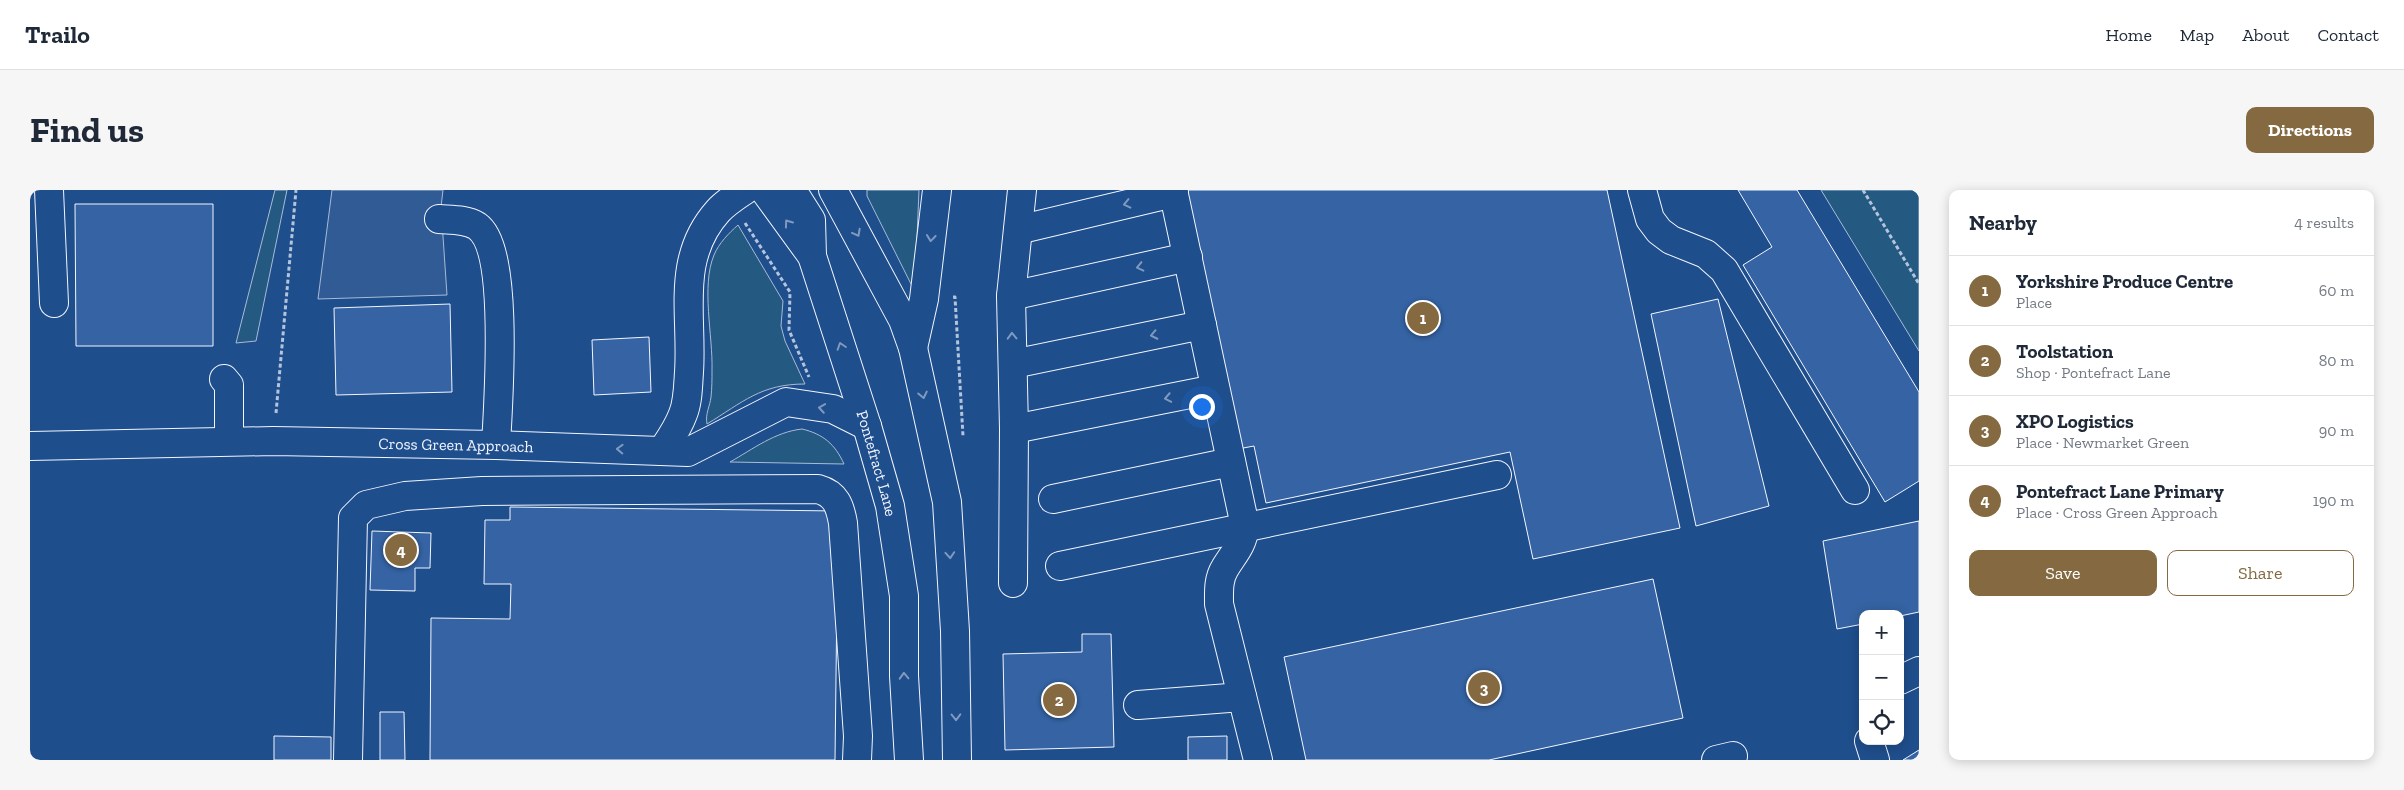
<!DOCTYPE html>
<meta charset="utf-8">
<style>
body{margin:0;font-family:"Zilla Slab",serif;background:#f6f6f7;color:#1f2937}
.controls{position:absolute;right:15px;bottom:15px;display:grid;overflow:hidden;border-radius:10px;box-shadow:0 2px 12px #0003}
.controls button{width:45px;height:45px;display:grid;place-items:center;padding:0;border:0;border-bottom:1px solid #e0e1e3;background:#fff;color:#1f2937;font:25px sans-serif}
.you{position:absolute;left:1171px;top:216px;width:18px;height:18px;margin:-12px;border:4px solid #fff;border-radius:50%;background:#1a73e8;box-shadow:0 0 0 8px #1a73e833}
.badge{display:grid;place-items:center;width:32px;height:32px;border-radius:50%;background:#846941;color:#fff;font-size:16px;font-weight:700}
.pin{position:absolute;translate:-50% -50%;border:2px solid #fff;box-shadow:0 1px 5px #0006}
.list{margin:0;padding:0;list-style:none}
h2{display:flex;justify-content:space-between;align-items:center;height:65px;margin:0;padding:0 20px;font-size:21px}
h2 small{font-size:16px;font-weight:400;color:#747a83}
.list li{display:grid;grid-template-columns:32px 1fr auto;gap:15px;align-items:center;box-sizing:border-box;height:70px;padding:0 20px;border-top:1px solid #e0e1e3}
.list b{display:block;font-size:19px;white-space:nowrap}
.list p{margin:0;font-size:16px;white-space:nowrap;color:#747a83}
.list em{font-size:16px;font-style:normal;color:#747a83}
.actions{display:flex;gap:10px;padding:15px 20px}
.actions a{flex:1;padding:11px 0;border:1px solid #846941;border-radius:10px;text-align:center;font-size:18px;color:#846941}
.actions .main{background:#846941;color:#fff}
.icon{flex:none;width:28px;height:28px;fill:none;stroke:currentColor;stroke-width:2;stroke-linecap:round;stroke-linejoin:round}
.map{position:relative;flex:none;width:1889px;height:570px;overflow:hidden;border-radius:10px}
header{display:flex;align-items:center;gap:30px;box-sizing:border-box;height:70px;padding:0 25px;background:#fff;border-bottom:1px solid #e0e1e3}
header strong{font-size:24px}
nav{display:flex;gap:28px;margin-inline-start:auto;font-size:18px}
.intro{display:flex;align-items:center;justify-content:space-between;box-sizing:border-box;height:120px;padding:0 30px}
h1{margin:0;font-size:35px}
.button{padding:12px 22px;border-radius:10px;background:#846941;color:#fff;font-size:18px;font-weight:700}
main{display:flex;gap:30px;padding:0 30px}
aside{flex:1;background:#fff;border-radius:10px;box-shadow:0 2px 12px #0003}
.map>svg:first-child{display:block}
.green{fill:#245a82;stroke:#a8bbd7}
.parking{fill:#305b95;stroke:#a8bbd7}
.building{fill:#3563a3;stroke:#f2f6ff}
.lines{fill:none;stroke-linecap:round;stroke-linejoin:round}
.minor-casing{stroke:#f2f6ff;stroke-width:30}
.highway-casing{stroke:#f2f6ff;stroke-width:30}
.path{stroke:#b3c4dc;stroke-width:3;stroke-dasharray:4 2.5;stroke-linecap:butt}
.minor{stroke:#1f4e8c;stroke-width:28}
.highway{stroke:#1f4e8c;stroke-width:28}
.oneway{stroke:#7e9ac0}
.labels{text-anchor:middle;stroke-width:4;stroke-linejoin:round;paint-order:stroke}
.street-label{font-size:16px;fill:#f2f6ff;stroke:#1f4e8c}
</style>
<header>
<strong>Trailo</strong>
<nav><a>Home</a><a>Map</a><a>About</a><a>Contact</a></nav>
</header>
<div class="intro"><h1>Find us</h1><a class="button">Directions</a></div>
<main>
<div class="map">
<svg width="1889" height="570" viewBox="0 0 1889 570">
<rect width="100%" height="100%" fill="#1f4e8c"/>
<!-- green -->
<path class="green" d="M245,0H257L226,151L206,153Z
M837,0H889L885,96H882L837,6Z
M1791,0H1889V161Z
M708,35L753,111L751,136L755,151L775,194C731,194 713,212 677,234C675,224 680,216 681,207C682,198 682,189 682,180C683,146 671,96 684,65C689,53 699,43 708,35Z
M772,239C793,244 805,254 814,274L700,272C723,259 745,242 772,239Z"/>
<!-- parking -->
<path class="parking" d="M302,0H413L411,17L417,105L288,109Z"/>
<!-- building -->
<path class="building" d="M1153,0H1577L1650,338L1503,369L1480,262L1236,313L1224,256L1208,259Z
M1708,0H1767L1889,202V291L1855,312L1713,75L1742,57Z
M45,14H183V156H46Z
M1688,109L1739,316L1666,336L1621,124Z
M420,114L422,202L306,205L304,118Z
M619,147L621,202L564,205L562,150Z
M480,317L808,321L805,570H400L401,428L480,429L481,394H454L455,330H480Z
M1889,331V422L1870,426V424H1833V434L1807,439L1793,351Z
M342,341L401,343L400,378H385V401L340,400Z
M1623,389L1653,528L1459,570H1276L1254,467Z
M1052,444H1081L1084,557L975,560L973,464L1052,462Z
M350,522H374L375,570H350Z
M244,546L301,547V570H244Z
M1197,546V570H1158V547Z
M1889,560V570H1873Z"/>
<g class="lines">
<!-- minor casing -->
<g class="minor-casing">
<g id="minor">
<path d="M19,0L24,113"/>
<path d="M992,0L981,106L984,239L1185,199"/>
<path d="M1143,0L1215,336C1213,355 1204,363 1195,378C1188,389 1189,402 1189,414L1228,570"/>
<path d="M1612,0L1620,29L1629,41L1641,50L1676,64L1694,80L1825,300"/>
<path d="M409,29C421,30 436,29 447,36C480,59 468,215 466,255"/>
<path d="M988,40L1144,3"/>
<path d="M981,106L1158,67"/>
<path d="M883,158L894,109L907,0"/>
<path d="M983,174L1172,135"/>
<path d="M194,189L199,195V251"/>
<path id="s1" d="M0,256L243,251L466,255L658,262L756,212L803,219L837,236"/>
<path d="M632,261C640,249 648,238 653,224C658,212 658,196 659,182C663,125 645,69 688,21C695,13 706,6 715,0"/>
<path d="M1023,309L1201,272"/>
<path d="M1030,376L1467,285"/>
<path d="M983,393L984,239"/>
<path d="M1870,490L1889,481"/>
<path d="M1108,515L1212,507"/>
<path d="M1839,551L1845,570"/>
<path d="M318,570L323,328L336,315L375,306L452,301L788,299C806,304 810,316 813,333L828,546L827,570"/>
<path d="M1686,570L1703,566"/>
</g>
</g>
<!-- highway casing -->
<g class="highway-casing">
<g id="highway">
<path id="s2" d="M734,0L782,66L837,236L860,316L874,406V486L879,570"/>
<path d="M762,0L781,30L782,66"/>
<path d="M803,0L873,130L883,158L917,312L925,441L927,570"/>
</g>
</g>
<!-- path -->
<path class="path" d="M1833,0L1889,94
M715,33L760,102L759,140L779,187
M923,107H925L933,246
M246,223L266,0"/>
<!-- minor -->
<use href="#minor" class="minor"/>
<!-- highway -->
<use href="#highway" class="highway"/>
</g>
<!-- one-way arrows -->
<defs><path id="oneway-chevron" d="M-2-3.5L2.5 0L-2 3.5" fill="none" stroke-width="1.6" stroke-linecap="round" stroke-linejoin="round" transform="scale(1.25)"/></defs>
<g class="oneway">
<use href="#oneway-chevron" transform="translate(1097 14) rotate(167)"/>
<use href="#oneway-chevron" transform="translate(758 33) rotate(-126)"/>
<use href="#oneway-chevron" transform="translate(827 43) rotate(62)"/>
<use href="#oneway-chevron" transform="translate(901 48) rotate(96)"/>
<use href="#oneway-chevron" transform="translate(1110 77) rotate(167)"/>
<use href="#oneway-chevron" transform="translate(1124 145) rotate(168)"/>
<use href="#oneway-chevron" transform="translate(982 146) rotate(-92)"/>
<use href="#oneway-chevron" transform="translate(811 156) rotate(-108)"/>
<use href="#oneway-chevron" transform="translate(893 205) rotate(78)"/>
<use href="#oneway-chevron" transform="translate(1138 208) rotate(169)"/>
<use href="#oneway-chevron" transform="translate(792 218) rotate(-171)"/>
<use href="#oneway-chevron" transform="translate(590 259) rotate(-178)"/>
<use href="#oneway-chevron" transform="translate(920 365) rotate(86)"/>
<use href="#oneway-chevron" transform="translate(874 486) rotate(-92)"/>
<use href="#oneway-chevron" transform="translate(926 527) rotate(89)"/>
</g>
<g class="labels">
<!-- street labels -->
<g class="street-label">
<text dy="6" stroke="none"><textPath href="#s1" startOffset="426">Cross Green Approach</textPath></text>
<text dy="6" stroke="none"><textPath href="#s2" startOffset="299">Pontefract Lane</textPath></text>
</g>
</g>
</svg>
<div class="controls">
<button>+</button>
<button>−</button>
<button><svg class="icon" aria-label="locate" viewBox="0 0 24 24"><circle cx="12" cy="12" r="6"/><path d="M12 2v4M12 18v4M2 12h4M18 12h4"/></svg></button>
</div>
<div class="you"></div>
<div class="pin badge" style="left:1393px;top:128px">1</div>
<div class="pin badge" style="left:1029px;top:510px">2</div>
<div class="pin badge" style="left:1454px;top:498px">3</div>
<div class="pin badge" style="left:371px;top:360px">4</div>
</div>
<aside>
<h2>Nearby<small>4 results</small></h2>
<ul class="list">
<li><span class="badge">1</span><div><b>Yorkshire Produce Centre</b><p>Place</p></div><em>60 m</em></li>
<li><span class="badge">2</span><div><b>Toolstation</b><p>Shop · Pontefract Lane</p></div><em>80 m</em></li>
<li><span class="badge">3</span><div><b>XPO Logistics</b><p>Place · Newmarket Green</p></div><em>90 m</em></li>
<li><span class="badge">4</span><div><b>Pontefract Lane Primary</b><p>Place · Cross Green Approach</p></div><em>190 m</em></li>
</ul>
<div class="actions"><a class="main">Save</a><a>Share</a></div>
</aside>
</main>
